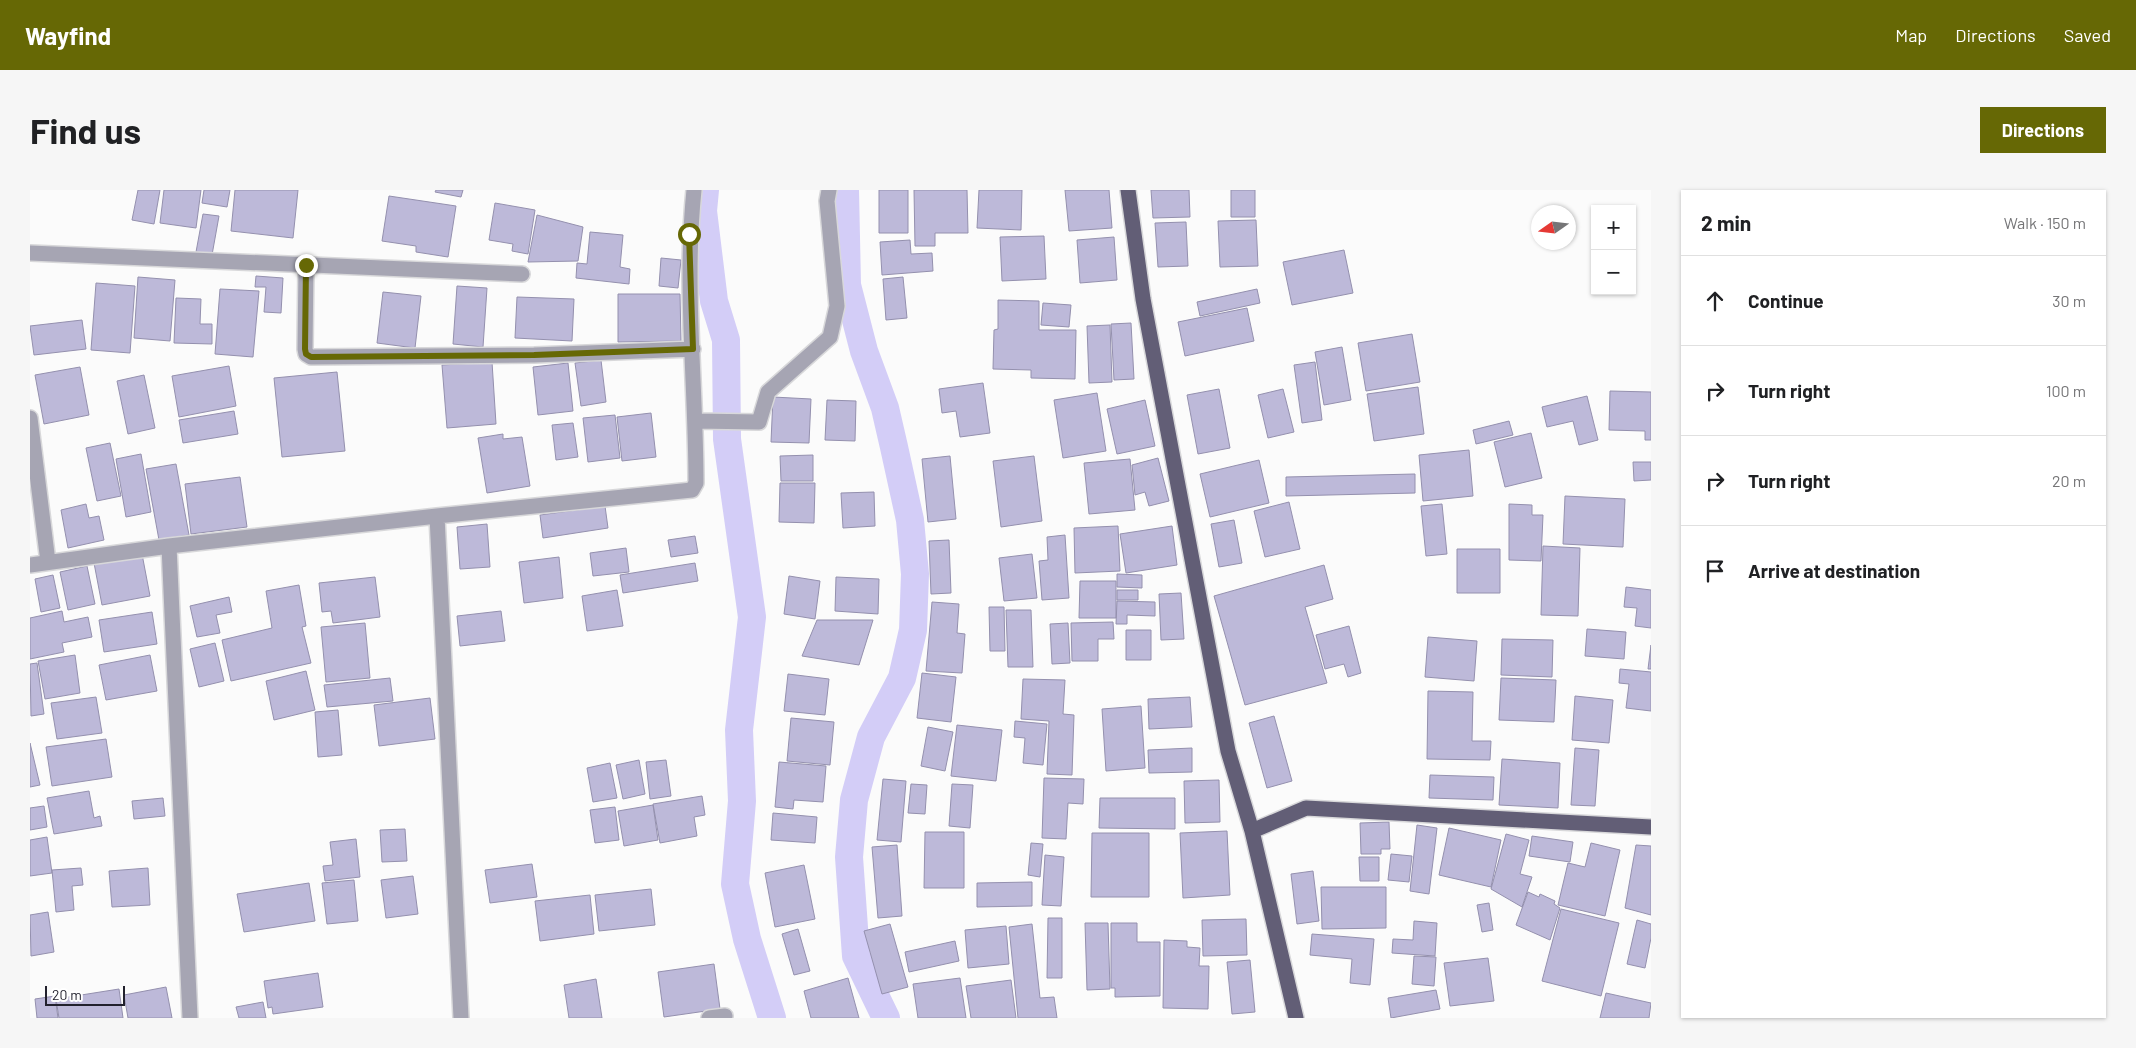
<!DOCTYPE html>
<meta charset="utf-8">
<style>
body{margin:0;font-family:Barlow,sans-serif;background:#f6f6f6;color:#202124}
.controls{position:absolute;right:15px;top:15px;display:grid;overflow:hidden;border-radius:0px;box-shadow:0 1px 4px #0004}
.controls button{width:45px;height:45px;display:grid;place-items:center;padding:0;border:0;border-bottom:1px solid #e0e0e0;background:#fff;color:#202124;font:25px sans-serif}
.compass{position:absolute;left:1501px;top:15px;width:45px;height:45px;border-radius:50%;background:#fff;box-shadow:0 1px 4px #0004;rotate:256deg}
.scale{position:absolute;left:15px;bottom:12px;width:80px;box-sizing:border-box;padding-left:5px;border:2px solid #22212d;border-top:0;font-size:14px;line-height:18px;white-space:nowrap;color:#22212d;-webkit-text-stroke:4px #fff;paint-order:stroke}
.stop{position:absolute;width:15px;height:15px;margin:-11px;border:4px solid #666805;border-radius:50%;background:#fff}
.stop.end{background:#666805;border-color:#fff;box-shadow:0 1px 5px #0008}
.list{margin:0;padding:0;list-style:none}
h2{display:flex;justify-content:space-between;align-items:center;height:65px;margin:0;padding:0 20px;font-size:21px}
h2 small{font-size:16px;font-weight:400;color:#757577}
.list li{display:grid;grid-template-columns:32px 1fr auto;gap:15px;align-items:center;box-sizing:border-box;height:90px;padding:0 20px;border-top:1px solid #e0e0e0}
.list b{display:block;font-size:19px;white-space:nowrap}
.list em{font-size:16px;font-style:normal;color:#757577}
.icon{flex:none;width:28px;height:28px;fill:none;stroke:currentColor;stroke-width:2;stroke-linecap:round;stroke-linejoin:round}
.map{position:relative;flex:none;width:1621px;height:828px;overflow:hidden;border-radius:0px}
header{display:flex;align-items:center;gap:30px;box-sizing:border-box;height:70px;padding:0 25px;background:#666805;color:#fff}
header strong{font-size:24px}
nav{display:flex;gap:28px;margin-inline-start:auto;font-size:18px}
.intro{display:flex;align-items:center;justify-content:space-between;box-sizing:border-box;height:120px;padding:0 30px}
h1{margin:0;font-size:35px}
.button{padding:12px 22px;border-radius:0px;background:#666805;color:#fff;font-size:18px;font-weight:700}
main{display:flex;gap:30px;padding:0 30px}
aside{flex:1;background:#fff;border-radius:0px;box-shadow:0 1px 4px #0004}
.map>svg:first-child{display:block}
.lines{fill:none;stroke-linecap:round;stroke-linejoin:round}
.canal{stroke:#d3cdf7;stroke-width:28}
.building{fill:#bdb9d9;stroke:#9490ae}
.minor-casing{stroke:#d8d8da;stroke-width:18}
.major-casing{stroke:#d8d8da;stroke-width:18}
.minor{stroke:#a6a5b3;stroke-width:15}
.major{stroke:#625e76;stroke-width:15}
.route{stroke:#666805;stroke-width:6}
</style>
<header>
<strong>Wayfind</strong>
<nav><a>Map</a><a>Directions</a><a>Saved</a></nav>
</header>
<div class="intro"><h1>Find us</h1><a class="button">Directions</a></div>
<main>
<div class="map">
<svg width="1621" height="828" viewBox="0 0 1621 828">
<rect width="100%" height="100%" fill="#fbfbfb"/>
<g class="lines">
<!-- canal -->
<path class="canal" d="M675,0L673,21L684,111L696,150L697,249L722,427L709,540L712,611L705,694L717,749L742,828
M815,0L817,95L834,161L855,218L864,257L880,330L885,384L883,440L872,488L841,547L824,610L819,667L826,766L856,828"/>
</g>
<!-- building -->
<path class="building" d="M108,0H130L124,34L102,30Z
M134,0H171L166,38L130,33Z
M174,0H200L197,17L172,13Z
M205,0H268L263,48L201,41Z
M406,0H433L431,7L405,2Z
M849,0H878V43H849Z
M884,0H937L938,43H905V56H885Z
M949,0H992L991,40L947,38Z
M1035,0H1079L1082,38L1039,41Z
M1121,0H1159L1160,27L1123,28Z
M1201,0H1225V27H1201Z
M359,6L426,16L418,67L386,62V56L352,51Z
M465,13L505,20L498,64L482,61L483,54L459,50Z
M173,24L189,26L182,65L166,62Z
M507,25L553,37L548,71L498,72Z
M1226,30L1228,76L1190,77L1188,31Z
M1156,32L1158,76L1128,77L1125,33Z
M560,42L593,45L590,77L600,79L599,94L546,88L547,73L557,74Z
M1014,46L1016,89L972,91L970,47Z
M1084,47L1087,90L1050,93L1047,50Z
M880,50L881,64L902,63L903,81L852,85L850,52Z
M1314,60L1323,103L1262,115L1253,72Z
M631,68L651,70L648,98L629,96Z
M226,86L253,88L251,123L234,122L236,97H225Z
M108,87L145,90L140,151L104,148Z
M873,87L877,128L856,130L853,89Z
M66,93L105,96L100,163L61,160Z
M427,96L457,98L453,157L423,154Z
M190,99L229,101L223,167L185,164Z
M1227,99L1230,113L1170,126L1167,112Z
M353,102L391,106L385,158L347,153Z
M588,104H650L651,151L588,152Z
M487,107L544,109L542,151L485,148Z
M146,108L171,109L170,134H182V154L144,153Z
M968,110L1009,111V140H1046L1045,189L1001,188V180L963,179L964,140L968,139Z
M1013,113L1041,115L1039,137L1011,135Z
M1217,118L1224,151L1155,166L1148,132Z
M52,130L56,159L4,165L0,136Z
M1101,133L1104,189L1084,190L1081,134Z
M1080,135L1082,192L1059,193L1057,136Z
M1382,144L1390,192L1336,201L1328,153Z
M1312,157L1321,210L1294,215L1285,162Z
M571,170L576,212L551,216L545,173Z
M462,172L466,234L417,238L412,175Z
M1285,172L1292,230L1272,233L1264,175Z
M538,173L543,221L508,225L503,177Z
M199,176L206,216L149,227L142,186Z
M50,177L59,225L14,234L5,185Z
M307,182L315,261L252,267L244,188Z
M114,185L125,238L98,244L87,191Z
M953,193L960,243L930,247L926,221L912,223L909,199Z
M1388,197L1394,244L1344,251L1337,204Z
M1189,199L1200,258L1168,264L1157,205Z
M1253,199L1264,242L1238,248L1228,205Z
M1580,201L1621,202V250H1615V241L1579,240Z
M1067,203L1076,261L1033,268L1024,210Z
M1557,206L1568,250L1549,255L1543,231L1517,237L1512,217Z
M743,207L781,209L779,253L741,252Z
M797,210L826,211L825,251L795,250Z
M1115,210L1125,256L1087,264L1077,219Z
M204,221L208,244L153,253L149,230Z
M621,223L626,267L592,271L587,227Z
M585,225L590,268L558,272L553,228Z
M1479,231L1483,245L1446,254L1443,240Z
M543,233L548,267L526,270L522,235Z
M1501,243L1512,288L1475,297L1464,252Z
M473,244V249L492,247L500,296L457,303L448,248Z
M80,253L91,306L67,311L56,258Z
M1439,260L1443,306L1393,311L1389,265Z
M111,264L121,322L96,327L86,269Z
M783,265V291H751L750,266Z
M920,266L926,329L898,332L892,269Z
M1004,266L1012,331L971,337L963,271Z
M1128,268L1139,311L1119,316L1115,302L1105,305L1102,275Z
M1100,269L1105,320L1059,324L1054,273Z
M1229,270L1239,313L1180,327L1170,284Z
M1603,272H1621V290L1604,291Z
M146,274L159,345L129,350L116,279Z
M1385,284V303L1256,306V287Z
M210,287L217,337L161,344L155,294Z
M750,293H785L784,333L749,332Z
M844,302L845,336L813,338L811,303Z
M1535,306L1595,309L1593,357L1533,354Z
M1259,312L1270,359L1235,367L1224,321Z
M56,314L59,328L69,326L74,350L38,358L31,320Z
M1412,314L1417,364L1396,366L1391,316Z
M1479,314L1502,315V325H1513L1511,371L1479,370Z
M575,316L578,338L513,348L510,325Z
M1204,330L1212,373L1189,377L1181,334Z
M457,334L460,377L430,379L427,337Z
M1088,336L1090,381L1045,383L1044,338Z
M1142,336L1147,375L1096,383L1090,344Z
M1035,345L1039,408L1012,410L1009,371L1018,370L1017,347Z
M665,346L668,363L641,367L638,350Z
M919,350L921,403L901,404L899,351Z
M1513,356L1550,358L1548,426L1511,425Z
M596,358L599,382L563,386L560,363Z
M1427,359H1470V403H1427Z
M112,364L120,406L72,415L64,373Z
M1002,364L1007,408L974,411L969,368Z
M529,367L533,408L494,413L489,372Z
M665,373L668,391L593,403L590,385Z
M1294,375L1303,409L1275,417L1297,493L1215,515L1184,406Z
M57,376L65,414L38,420L30,382Z
M1087,384L1112,385V398L1087,397Z
M23,385L30,418L11,422L5,389Z
M759,386L790,391L785,429L754,424Z
M345,387L350,427L303,433L301,421L292,422L289,393Z
M806,387L849,389L848,424L805,421Z
M1050,391H1086V428H1049Z
M269,395L276,436L272,437L281,473L201,491L192,450L242,438L236,401Z
M1596,397L1621,400V438L1605,436L1607,418L1594,417Z
M587,400L593,436L557,441L552,406Z
M1087,400H1108V410H1087Z
M1151,403L1154,449L1131,450L1129,404Z
M199,407L202,422L186,425L190,443L167,447L160,416Z
M1087,411L1125,412V426L1097,425V434H1086Z
M902,412L929,414L927,443L935,444L932,483L896,481Z
M959,417H974L975,461H960Z
M976,420H1001L1003,477H978Z
M32,421L34,432L58,427L62,447L32,453L34,462L0,469V428Z
M471,421L475,451L430,456L427,426Z
M122,422L127,454L74,462L69,430Z
M787,430H843L829,475L772,466Z
M1083,432L1084,449H1068V471H1042L1041,433Z
M335,433L340,488L296,492L291,437Z
M1038,433L1040,473L1022,474L1020,434Z
M1319,436L1331,483L1318,487L1314,474L1295,479L1286,445Z
M1557,439L1596,442L1594,469L1555,466Z
M1096,440H1121V470H1096Z
M1398,447L1447,451L1444,491L1395,487Z
M1472,449L1523,450L1522,487L1471,485Z
M185,453L194,491L169,497L160,459Z
M1621,455V479H1618Z
M45,465L50,503L15,509L8,471Z
M120,465L127,501L76,510L69,475Z
M7,473L14,524L1,526L0,474Z
M1590,479L1621,482V521L1596,518L1599,494L1589,493Z
M276,481L285,520L244,530L236,491Z
M892,483L926,487L921,532L887,528Z
M758,484L799,489L795,525L754,521Z
M360,488L363,511L297,517L294,495Z
M1471,488L1526,490L1524,532L1469,530Z
M993,489L1035,490L1033,524L1044,525L1042,585L1017,584L1019,531L991,529Z
M1398,501L1443,502L1442,551H1461L1460,570L1397,569Z
M1545,506L1583,510L1579,553L1542,550Z
M66,507L72,543L27,549L21,513Z
M1160,507L1162,537L1119,539L1118,509Z
M400,508L405,549L349,556L344,515Z
M1111,516L1115,578L1076,581L1072,519Z
M308,520L312,565L288,567L285,522Z
M1244,526L1262,591L1237,598L1219,533Z
M761,528L804,532L800,575L757,571Z
M985,531L1017,534L1013,575L993,573L995,548L984,547Z
M927,535L972,540L966,591L921,586Z
M898,537L923,542L915,581L891,576Z
M76,549L82,587L22,596L16,557Z
M0,553L10,595L0,597Z
M1162,558V582L1119,583L1118,560Z
M1545,558L1569,560L1565,616L1541,615Z
M1472,569L1530,573L1528,618L1469,615Z
M609,570L615,604L593,609L586,575Z
M636,570L641,606L620,609L616,572Z
M749,572L796,576L793,612L764,610L763,619L745,617Z
M580,573L587,608L563,612L557,578Z
M1400,585L1464,587L1463,610L1399,608Z
M1014,588L1054,589L1053,614L1038,613L1036,649L1012,648Z
M853,589L876,591L871,652L847,650Z
M1189,590L1190,632L1155,633L1154,591Z
M881,594L897,595L895,624L878,623Z
M922,594L943,595L940,638L919,636Z
M59,601L64,628L70,626L72,636L24,644L17,608Z
M672,606L675,625L664,627L667,646L630,653L623,614Z
M133,608L135,626L104,629L102,611Z
M1070,608H1145V639L1069,638Z
M623,615L628,650L594,656L588,621Z
M14,616L17,637L0,640V618Z
M585,617L589,650L565,653L560,620Z
M743,623L787,627L785,653L741,650Z
M1359,632L1360,659H1351V664H1331L1330,633Z
M1387,635L1407,638L1399,704L1380,701Z
M1419,638L1471,650L1461,697L1409,685Z
M375,639L377,671L352,672L350,640Z
M1197,641L1200,705L1153,708L1150,643Z
M895,642H934V698H894Z
M1062,643H1119V707H1061Z
M1476,644L1499,650L1490,684L1502,687L1492,717L1461,699Z
M1502,646L1543,652L1540,672L1499,666Z
M17,647L22,683L0,686V650Z
M326,649L330,687L295,691L293,676L303,675L300,652Z
M1001,653L1013,654L1010,687L998,685Z
M1561,653L1590,660L1575,726L1528,715L1538,673L1555,677Z
M867,655L872,726L848,728L842,657Z
M1606,655L1621,656V725L1595,718Z
M1361,664L1382,666L1379,692L1358,690Z
M1015,665L1034,667L1031,716L1012,715Z
M1329,667H1349V691H1330Z
M502,674L507,707L460,713L455,680Z
M774,675L785,729L745,737L735,683Z
M51,678L53,695L42,696L44,720L26,722L22,680Z
M118,678L120,715L82,717L79,681Z
M1283,681L1289,731L1267,734L1261,684Z
M383,686L388,724L356,728L351,690Z
M324,690L328,731L297,734L292,693Z
M1002,692V716L947,717V693Z
M279,693L285,731L214,742L207,704Z
M1291,697H1356V738L1292,739Z
M621,699L625,735L569,741L565,705Z
M1498,702L1509,707L1510,704L1525,711L1524,714L1530,718L1520,750L1486,735Z
M560,705L564,744L510,751L505,711Z
M1459,713L1463,740L1452,742L1447,715Z
M1531,719L1589,733L1571,806L1512,791Z
M18,722L24,762L1,766L0,725Z
M1018,728H1032V788H1017Z
M1216,729L1217,765L1173,766L1172,730Z
M1607,730L1621,734V748L1615,778L1597,774Z
M1384,731L1407,733L1405,766L1362,763L1363,749L1383,750Z
M1055,733H1078L1080,799L1057,800Z
M1081,733H1107V752H1130V806L1085,807V798H1081Z
M860,734L878,797L852,804L834,741Z
M1002,734L1010,808L1024,807L1027,828H988L979,737Z
M976,736L979,774L938,778L935,740Z
M768,739L780,781L764,785L752,744Z
M1282,744L1344,749L1340,795L1320,793L1322,769L1280,765Z
M1134,750L1157,751V757L1170,758L1169,776H1179L1178,819L1133,818Z
M925,751L929,771L879,782L875,762Z
M1384,766L1406,767L1404,796L1382,794Z
M1458,768L1464,811L1420,816L1414,773Z
M1220,770L1225,822L1202,824L1197,772Z
M684,774L690,819L634,827L628,782Z
M288,783L293,817L243,824L242,817L238,818L234,791Z
M818,788L829,828H781L774,801Z
M930,788L936,828H888L883,794Z
M566,789L572,828H539L534,795Z
M981,790L986,828H941L936,796Z
M136,797L142,828H98L94,805Z
M89,799L93,828H29L26,809Z
M1406,800L1410,819L1361,828L1358,808Z
M1576,803L1621,813L1619,828H1570Z
M25,806L28,828H7L5,809Z
M233,812L236,828H209L206,817Z"/>
<g class="lines">
<!-- minor casing -->
<g class="minor-casing">
<path id="minor" d="M0,63L492,84
M276,75L275,159L276,164L281,167L504,165L663,159
M0,228L18,372
M666,231L729,232L738,202L800,147L807,116L797,11L799,0
M407,326L431,828
M139,356L160,828
M0,375L139,356L407,326L662,300L666,293C666,196 654,97 664,0
M679,828L695,826"/>
</g>
<!-- major casing -->
<g class="major-casing">
<path id="major" d="M1098,0L1113,109L1198,561L1222,641L1266,828
M1222,641L1276,618L1621,637"/>
</g>
<!-- minor -->
<use href="#minor" class="minor"/>
<!-- major -->
<use href="#major" class="major"/>
</g>
<g class="lines">
<!-- route -->
<path class="route" d="M276,75L275,159L276,164L281,167L504,165L663,159L659,44"/>
</g>
</svg>
<div class="controls">
<button>+</button>
<button>−</button>
</div>
<svg class="compass" viewBox="-18 -18 36 36"><path d="M0-13l5 13h-10z" fill="#e53935"/><path d="M0 13l5-13h-10z" fill="#757577"/></svg>
<div class="scale">20 m</div>
<div class="stop" style="left:659px;top:44px"></div>
<div class="stop end" style="left:276px;top:75px"></div>
</div>
<aside>
<h2>2 min<small>Walk · 150 m</small></h2>
<ul class="list">
<li><svg class="icon" aria-label="ahead" viewBox="0 0 24 24"><path d="M12 20V5M6 11l6-6 6 6"/></svg><div><b>Continue</b></div><em>30 m</em></li>
<li><svg class="icon" aria-label="right" viewBox="0 0 24 24"><path d="M7 20v-9h11M14 6l5 5-5 5"/></svg><div><b>Turn right</b></div><em>100 m</em></li>
<li><svg class="icon" aria-label="right" viewBox="0 0 24 24"><path d="M7 20v-9h11M14 6l5 5-5 5"/></svg><div><b>Turn right</b></div><em>20 m</em></li>
<li><svg class="icon" aria-label="arrive" viewBox="0 0 24 24"><path d="M6 21V4h12l-3 4 3 4H6"/></svg><div><b>Arrive at destination</b></div></li>
</ul>
</aside>
</main>
